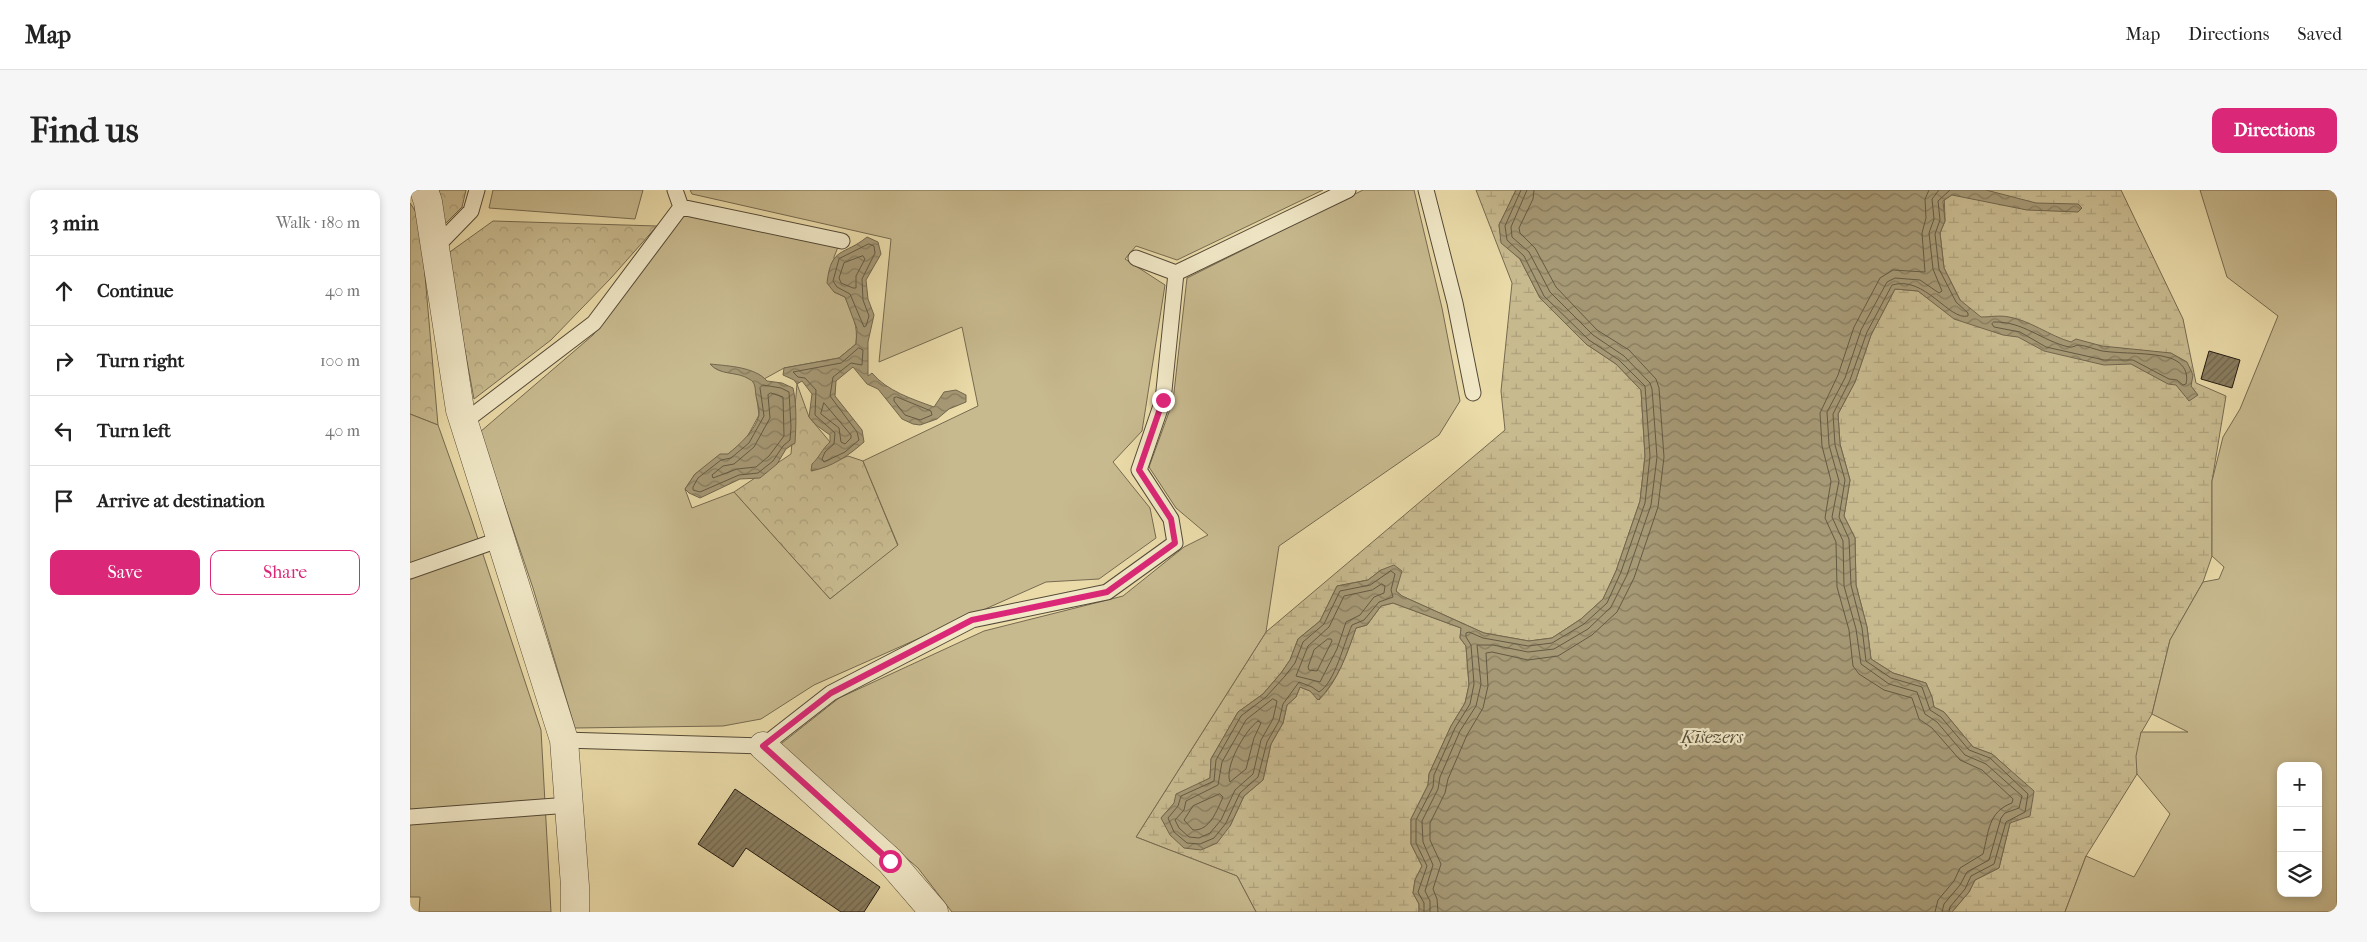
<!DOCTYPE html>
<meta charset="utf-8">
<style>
body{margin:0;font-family:"IM FELL French Canon",serif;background:#f6f6f6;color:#222}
.controls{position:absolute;right:15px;bottom:15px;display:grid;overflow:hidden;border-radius:10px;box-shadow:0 2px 8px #0003}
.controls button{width:45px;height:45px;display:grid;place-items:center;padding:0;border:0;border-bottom:1px solid #e0e0e0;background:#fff;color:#222;font:25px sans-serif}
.stop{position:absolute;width:15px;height:15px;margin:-11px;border:4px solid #db2777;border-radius:50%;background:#fff}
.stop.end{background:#db2777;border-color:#fff;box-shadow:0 1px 5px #0008}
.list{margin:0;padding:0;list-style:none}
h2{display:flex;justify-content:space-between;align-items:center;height:65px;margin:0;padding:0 20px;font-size:21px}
h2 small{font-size:16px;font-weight:400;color:#767676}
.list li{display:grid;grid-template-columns:32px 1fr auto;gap:15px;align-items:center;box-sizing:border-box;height:70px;padding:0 20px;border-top:1px solid #e0e0e0}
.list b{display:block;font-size:19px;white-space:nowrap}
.list em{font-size:16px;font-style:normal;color:#767676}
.actions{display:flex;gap:10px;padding:15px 20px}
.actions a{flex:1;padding:11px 0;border:1px solid #db2777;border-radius:10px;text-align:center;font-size:18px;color:#db2777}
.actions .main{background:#db2777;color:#fff}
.icon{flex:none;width:28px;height:28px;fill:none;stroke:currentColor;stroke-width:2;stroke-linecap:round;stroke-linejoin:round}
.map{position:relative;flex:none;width:1927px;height:722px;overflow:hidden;border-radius:10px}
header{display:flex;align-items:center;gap:30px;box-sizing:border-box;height:70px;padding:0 25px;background:#fff;border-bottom:1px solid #e0e0e0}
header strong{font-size:24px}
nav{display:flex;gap:28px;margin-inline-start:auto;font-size:18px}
.intro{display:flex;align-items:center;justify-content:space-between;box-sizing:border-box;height:120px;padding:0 30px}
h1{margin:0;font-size:35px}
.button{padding:12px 22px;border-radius:10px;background:#db2777;color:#fff;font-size:18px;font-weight:700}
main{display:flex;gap:30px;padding:0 30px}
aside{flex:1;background:#fff;border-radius:10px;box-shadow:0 2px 8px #0003}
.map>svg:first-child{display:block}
.forest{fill:url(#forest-crowns);stroke:#766a50}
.wetland{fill:url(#wetland-marsh);stroke:#766a50}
.green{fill:#c8ba8f;stroke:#766a50;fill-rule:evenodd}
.water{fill:url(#water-waves);stroke:#72664d}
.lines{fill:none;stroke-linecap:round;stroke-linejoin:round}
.shore{stroke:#645a43;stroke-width:1}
.building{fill:url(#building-hatch);stroke:#231a11}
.lane-casing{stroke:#554a37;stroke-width:17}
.street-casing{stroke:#554a37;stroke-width:29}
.lane{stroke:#f1e8c7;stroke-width:15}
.street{stroke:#f1e8c7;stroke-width:28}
.route{stroke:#db2777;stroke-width:6}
.labels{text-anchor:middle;stroke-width:4.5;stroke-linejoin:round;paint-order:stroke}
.water-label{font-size:18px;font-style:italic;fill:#574d39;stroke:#f1e8c7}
</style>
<header>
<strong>Map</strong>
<nav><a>Map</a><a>Directions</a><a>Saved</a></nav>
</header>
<div class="intro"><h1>Find us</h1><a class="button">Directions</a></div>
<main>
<aside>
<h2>3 min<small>Walk · 180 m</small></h2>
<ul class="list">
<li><svg class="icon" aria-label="ahead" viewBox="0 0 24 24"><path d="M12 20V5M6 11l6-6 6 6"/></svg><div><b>Continue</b></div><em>40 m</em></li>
<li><svg class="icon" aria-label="right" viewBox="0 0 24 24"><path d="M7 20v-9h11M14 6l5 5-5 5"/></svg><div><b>Turn right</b></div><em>100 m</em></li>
<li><svg class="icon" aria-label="left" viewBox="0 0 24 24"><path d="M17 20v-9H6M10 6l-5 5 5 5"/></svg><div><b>Turn left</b></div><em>40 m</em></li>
<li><svg class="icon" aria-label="arrive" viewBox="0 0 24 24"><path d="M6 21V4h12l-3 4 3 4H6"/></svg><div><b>Arrive at destination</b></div></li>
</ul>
<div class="actions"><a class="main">Save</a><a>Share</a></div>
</aside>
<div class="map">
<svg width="1927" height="722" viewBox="0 0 1927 722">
<defs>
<pattern id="forest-crowns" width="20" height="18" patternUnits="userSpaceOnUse" patternTransform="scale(1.25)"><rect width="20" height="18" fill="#c8ba8f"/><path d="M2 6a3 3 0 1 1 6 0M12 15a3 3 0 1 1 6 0" fill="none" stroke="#ac9f7a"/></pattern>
<pattern id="wetland-marsh" width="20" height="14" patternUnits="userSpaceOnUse" patternTransform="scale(1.25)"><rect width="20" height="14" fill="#c8ba8f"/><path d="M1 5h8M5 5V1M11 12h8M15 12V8" fill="none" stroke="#ac9f7a"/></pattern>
<pattern id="water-waves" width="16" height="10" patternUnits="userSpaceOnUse" patternTransform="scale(1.25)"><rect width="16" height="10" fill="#a69975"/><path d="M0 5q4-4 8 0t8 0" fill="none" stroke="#877c5f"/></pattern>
<pattern id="building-hatch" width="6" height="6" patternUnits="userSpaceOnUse" patternTransform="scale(1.25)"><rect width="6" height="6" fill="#8a7e60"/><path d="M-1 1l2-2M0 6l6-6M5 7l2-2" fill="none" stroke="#70664e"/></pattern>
</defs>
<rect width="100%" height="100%" fill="#eadba9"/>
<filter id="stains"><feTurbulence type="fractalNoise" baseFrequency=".004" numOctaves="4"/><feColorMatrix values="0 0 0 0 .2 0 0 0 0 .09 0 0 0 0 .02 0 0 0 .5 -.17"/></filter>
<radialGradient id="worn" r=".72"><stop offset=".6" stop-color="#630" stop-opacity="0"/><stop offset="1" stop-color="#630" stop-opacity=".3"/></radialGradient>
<!-- forest -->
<path class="forest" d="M26,0H56L52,17L35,34Z
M0,13L10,28L28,235L0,224Z
M83,31L247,36L201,88L141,150L64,209L37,64Z
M387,194L399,227L420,252L402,281L438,266L453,271L488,356L420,409L324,302L381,264Z"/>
<!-- wetland -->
<path class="wetland" d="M1066,0H1106L1089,35L1092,53L1110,69L1130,108L1176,154L1206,174L1231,200L1235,266L1230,311L1206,381L1193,409L1171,429L1142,448L1119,451L1074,443L992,406L986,401L988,390L971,380L958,390L927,396L910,431L888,449L880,470L871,483L853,504L828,522L801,569L800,588C780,598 765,612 751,628L820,636L834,606L853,590L861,554L873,533L877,515L886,507L890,497L900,501L909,510C928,491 937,463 946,438L957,435L971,416L983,413L1051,438L1050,448L1056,456L1059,495L1055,513L1041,536L1019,584L1018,595L1001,629V654L1012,676L1005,690L1003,703L1009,714V722H846L827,686L726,647L856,442L1095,240L1091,201L1102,93Z
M1534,0H1711L1773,129L1786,193L1816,206L1802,291V366L1793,392L1760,450L1742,524L1731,543L1727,584L1676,666L1655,722H1542L1559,702L1565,690L1589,678L1600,633L1599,579L1582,564L1563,557L1534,522L1524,517L1522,507L1516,493L1483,483L1461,469L1457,437L1446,395L1445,348L1434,326L1440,290L1430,254L1428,224L1445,192L1461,145L1485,99L1508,101L1544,128L1550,110L1534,78L1530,43L1535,31Z"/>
<!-- green -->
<path class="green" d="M83,0H233L225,29L79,18Z
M280,0H913L767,70L726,56L715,69L755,95L732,241L703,272L740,318L746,348L689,389L636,392L404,495L351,529L313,536L165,538L123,398L70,242L183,145L272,25L428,57L424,67V102L435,107C443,124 448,136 446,154L429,168L374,178L345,194L349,225L335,251L318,264L285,284L275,299L282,318L324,302L420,409L488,355L453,271L568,216L552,137L469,172L481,49L282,4Z
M953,0H1004L1032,118L1050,211L1029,245L869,356L856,442L726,647L827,686L846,722H542L508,678L367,557L429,508L574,441L713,406L774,357L798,345L766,318L739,277L763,211L777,88Z
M1790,0H1927V722H1655L1676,666L1724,687L1760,624L1727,584L1726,566L1731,542H1778L1742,524L1760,450L1793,392L1809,389L1814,377L1802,366V291L1813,247L1830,219L1868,126L1817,87ZM1871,576H1908V703H1871Z
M0,224L28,235L61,328L131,540L141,722H9L10,707H0Z"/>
<!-- water -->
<path class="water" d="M1106,0H1576L1626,13L1668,14L1672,18L1668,22L1617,20L1542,5L1533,11L1535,31L1530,43L1534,78L1550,110L1571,127C1580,127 1590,125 1599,127C1619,130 1640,146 1661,152L1666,149L1692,156L1761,163L1777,172L1783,185L1781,196L1788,205L1779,211L1766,195L1758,194L1721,174L1694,175L1634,161L1608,147L1593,145L1544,129L1508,101L1485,99L1461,145L1445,192L1428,224L1430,254L1440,290L1434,326L1445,348L1446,395L1457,437L1461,469L1483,483L1516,493L1522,507L1524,517L1534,522L1563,557L1582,564L1624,601L1620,626L1600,633L1589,678L1565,690L1559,702L1542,722H1009V714L1003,703L1005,690L1012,676L1001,654V629L1018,595L1019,584L1041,536L1055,513L1059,495L1056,456L1050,448L1051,438L983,413L971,416L957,435L946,438C937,464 928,491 908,510L900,501L890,497L886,507L877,515L873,533L861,554L853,590L834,606L820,636L807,653L791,660L774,658L760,645L751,628L764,613L766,604L800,588L801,569L828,522L853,504L871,483L880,470L888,449L910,431L927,396L958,390L971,380L984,375L992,381L986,401L992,406L1074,443L1119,451L1142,448L1171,429L1193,409L1206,381L1230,311L1235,266L1231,200L1206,174L1176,154L1130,108L1110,69L1091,53L1089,35Z
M457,47L468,52L471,64L456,90L458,109L464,125L458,152V186L462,183C477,201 502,209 524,217L534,202L546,200L556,205V212L539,219L527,229L510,235L503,234L492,229L468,199L457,194L443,177L426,191L425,206L452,240L454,252C438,266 422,277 401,281L402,274C409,268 412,259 420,252V245L406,235L399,227L402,204L392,191L387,194L384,190L373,185L374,178L429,168L446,154L447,139L435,107L424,102L417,93C421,56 434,66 457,47Z
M300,174C319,176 345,177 357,191L372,193L383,198C387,215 386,235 385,253L376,259L367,274L350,288L330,289L290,308L279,303L275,299L285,284L310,264H318C329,255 346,240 349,225C350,220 347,211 346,206C345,199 346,192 339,189C327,181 310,186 300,174Z"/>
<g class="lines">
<!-- shore -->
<path class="shore" d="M1519,0L1515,9L1516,28L1512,43L1515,82L1483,80L1470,88L1444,137L1428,185L1410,223L1412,256L1421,291L1415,328L1426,352L1427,397L1439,440L1443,476L1449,484L1474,500L1502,508L1509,529L1522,538L1550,570L1572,580L1603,609L1602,613C1578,622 1579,641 1573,664L1550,678L1544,691L1528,710L1525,722
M1529,0L1522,9L1524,29L1519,43L1523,79L1532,101L1529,103L1510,90L1485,88L1477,92L1451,140L1435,188L1417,222L1419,255L1429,291L1422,327L1433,351L1434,396L1446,439L1451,474L1479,494L1507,502L1515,524L1527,532L1555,565L1576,574L1612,606L1609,618L1595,623L1591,628L1579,670L1557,682L1550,695L1534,714L1532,722
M459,54L464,56L465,63L452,89L453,110L459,126L456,136L454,137L440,104L427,97L423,91L429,69Z
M453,66L455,69L446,86V98H443L431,93L429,88L434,73Z
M1584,132C1613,131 1632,151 1659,157C1663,158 1665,155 1669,155C1677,156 1684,159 1692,161C1713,164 1740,162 1760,168C1772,172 1779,181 1776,194L1773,195L1767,190L1759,189L1723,170H1694L1636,157L1610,142L1584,137L1582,134Z
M449,158L453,160L452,175L441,173L423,187L420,206L447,242L449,250L435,262L414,272L412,269L415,262L424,254L425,243L405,225L406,200L395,188L388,187L383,182L431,173Z
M353,195L371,198L379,202L381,237L380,250L373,256L363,271L348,283L329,285L290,302L283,300V297L288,288L311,270L321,268L339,253L354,226L350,198Z
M361,203L373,207L374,246L359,266L346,277L327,279L303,288L302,285L313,276L324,274L344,257L360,228L358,205Z
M487,207L521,221L522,225L510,230L495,225L484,211V208Z
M414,213L441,245V248L435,254L431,252L429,238L411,224Z
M981,381L985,384L981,400L983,407L969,412L954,430L942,435C934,452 925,493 909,502L902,497L889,492L873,514L869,531L857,552L848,587L830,603L816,633L804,648L790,654L777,653L764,642L758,628L768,616L771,606L804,591L806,570L831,526L856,507L875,486L885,473L893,452L914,434L930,401L960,395Z
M972,394L975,396L974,403L964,407L950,425L936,432L927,459L910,492L886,486L898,456L919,437L934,406L962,400Z
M918,449H921L922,451L907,481L899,480L898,477L904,460Z
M863,509L867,511L863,529L851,550L843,584L825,600L811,630L800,643L789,648L779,647L769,638L765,630L774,620L776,611L808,595L812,572L836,530Z
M848,531L851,533L844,548L836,579L820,592C814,577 835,540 848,531Z
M810,604L813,607C807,620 800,641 783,640L774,630L783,616Z
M1014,722V713L1008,702L1017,676L1006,653V630L1023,597L1024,585L1045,538L1060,514L1064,494L1061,455L1056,447V443L1059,442L1073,448L1118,456L1142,453L1174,434L1197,413L1211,382L1235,313L1240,266L1235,196L1209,170L1179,150L1134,106L1114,66L1097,50L1095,36L1111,0
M1020,722V711L1015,701L1023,675L1013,652L1012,631L1028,599L1030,587L1050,541L1066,516L1071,494L1067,455H1083L1118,462L1144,459L1178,439L1201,417L1217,385L1241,315L1247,267L1242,199L1240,193L1214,166L1183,145L1140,102L1119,62L1102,47L1101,37L1117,0
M1028,722L1027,709L1023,699L1031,674L1020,650V633L1035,603L1038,589L1057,545L1073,518L1078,496L1076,463L1082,462L1118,470L1148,466L1182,445L1207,422L1224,388L1248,317L1254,267L1249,198L1246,189L1219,160L1187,140L1146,97L1125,58L1110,43L1109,38L1123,9L1124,0
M1539,722L1540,717L1555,699L1561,686L1584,674L1596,632L1615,622L1618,604L1580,568L1559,560L1531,527L1520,520L1512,497L1481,488L1456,471L1452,438L1441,395L1439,349L1429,327L1435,290L1425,255L1423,224L1440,190L1457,142L1482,95C1515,85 1539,131 1558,126V123L1546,112L1529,79L1525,44L1530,30L1528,11L1540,0"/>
</g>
<!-- building -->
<path class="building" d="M1799,161L1830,170L1822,198L1791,189Z
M325,599L470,697L454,722H431L336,658L323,677L288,654Z"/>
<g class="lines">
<!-- lane casing -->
<g class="lane-casing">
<path id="lane" d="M265,0L271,17
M1016,0L1045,113L1063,203
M25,58L61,21L67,0
M726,68L766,83
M54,232L184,133L271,17L432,51
M0,381L91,349
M154,550L353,556L421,503L562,430L697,402L765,353L761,329L729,280L753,210L766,83L938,0
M0,627L159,615"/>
</g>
<!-- street casing -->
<g class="street-casing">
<path id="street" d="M14,0L18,12L50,220L154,550L165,696V722
M353,556L480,671L524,722"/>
</g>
<!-- lane -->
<use href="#lane" class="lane"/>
<!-- street -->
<use href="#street" class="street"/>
</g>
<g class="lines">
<!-- route -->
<path class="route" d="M480,671L353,556L421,503L562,430L697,402L765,353L761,329L729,280L753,210"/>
</g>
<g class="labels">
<!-- water labels -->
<g class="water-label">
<text x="1302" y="553">Ķīšezers</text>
</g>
</g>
<rect width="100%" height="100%" filter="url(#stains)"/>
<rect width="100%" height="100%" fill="url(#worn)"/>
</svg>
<div class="controls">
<button>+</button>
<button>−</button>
<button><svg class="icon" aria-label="layers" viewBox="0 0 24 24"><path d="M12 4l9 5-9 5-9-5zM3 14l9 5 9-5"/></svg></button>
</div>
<div class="stop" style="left:480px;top:671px"></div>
<div class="stop end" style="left:753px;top:210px"></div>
</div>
</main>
